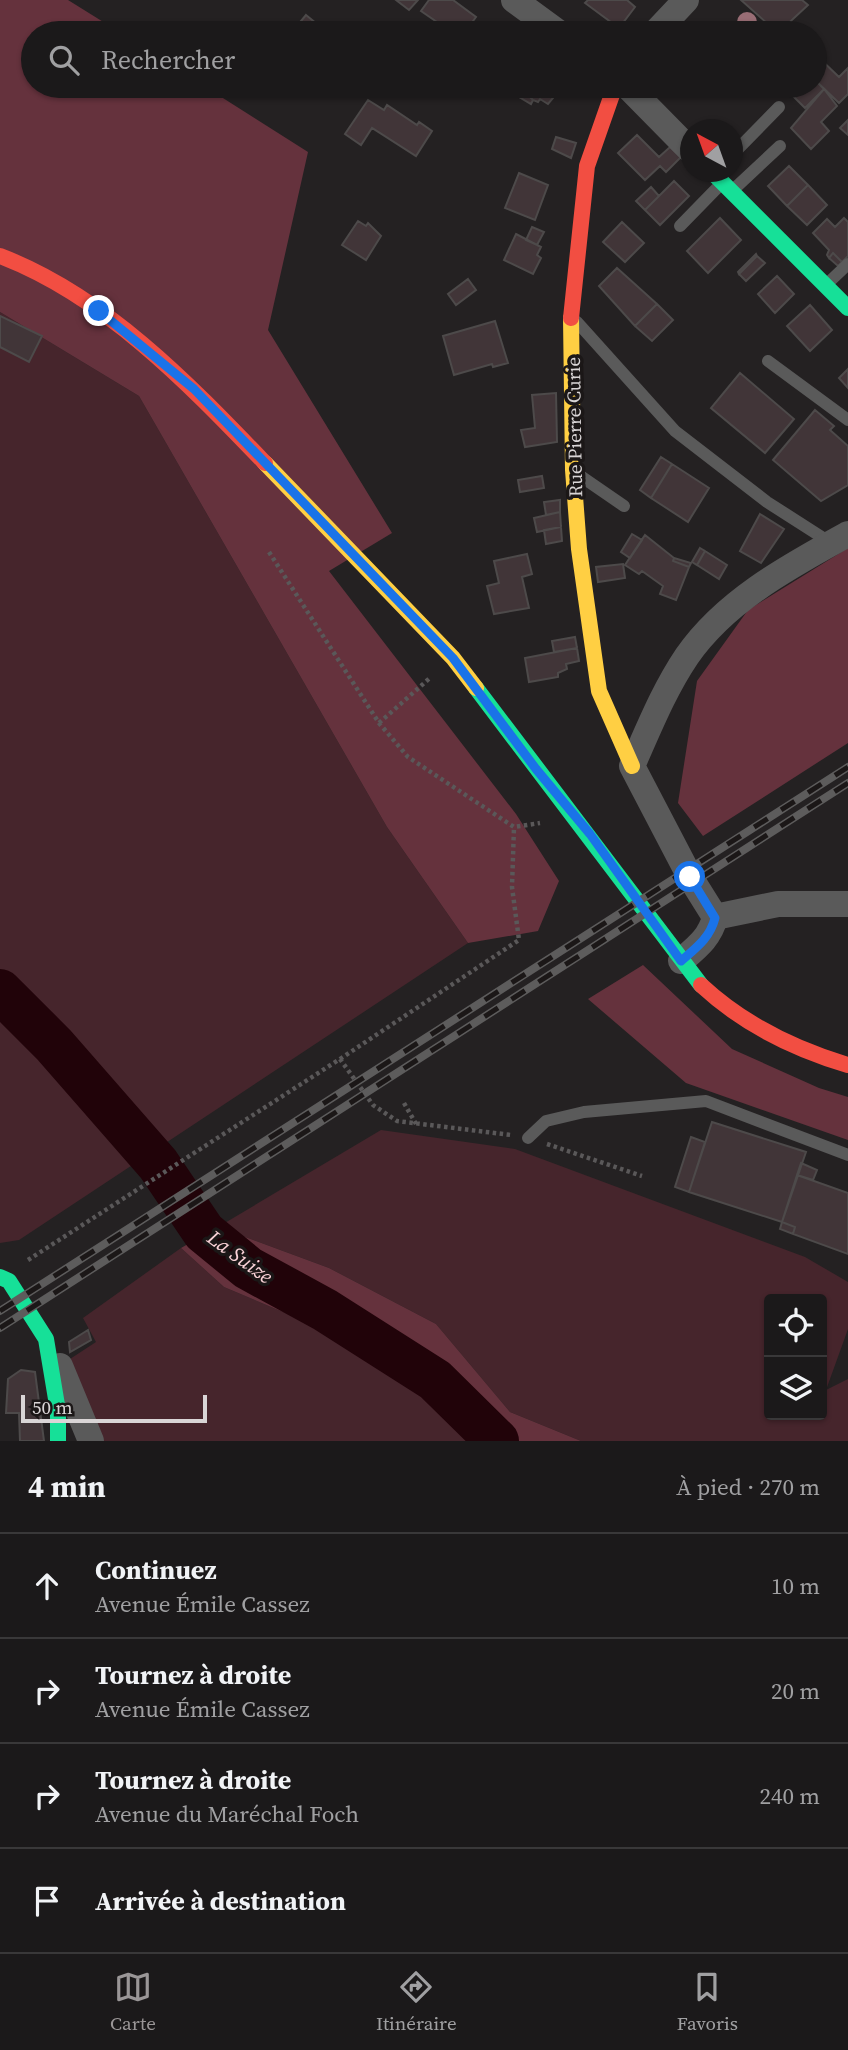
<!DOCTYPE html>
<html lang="fr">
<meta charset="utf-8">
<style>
body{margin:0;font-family:"Source Serif 4",serif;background:#282627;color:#f1f3f6}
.controls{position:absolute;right:21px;bottom:21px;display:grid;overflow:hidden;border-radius:7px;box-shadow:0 2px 5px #0004}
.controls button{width:63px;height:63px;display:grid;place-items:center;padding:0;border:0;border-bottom:2px solid #393839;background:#1b191a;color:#f1f3f6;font:35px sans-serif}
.compass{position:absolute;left:680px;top:119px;width:63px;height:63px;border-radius:50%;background:#1b191a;box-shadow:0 2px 5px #0004;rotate:319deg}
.scale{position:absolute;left:21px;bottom:18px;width:186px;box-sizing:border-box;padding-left:7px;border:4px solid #d9d5d6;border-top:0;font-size:19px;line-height:24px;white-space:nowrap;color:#d9d5d6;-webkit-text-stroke:5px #1b1717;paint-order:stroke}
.stop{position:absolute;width:21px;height:21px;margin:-16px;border:5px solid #1a73e8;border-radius:50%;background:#fff}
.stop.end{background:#1a73e8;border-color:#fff;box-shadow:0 2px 7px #0008}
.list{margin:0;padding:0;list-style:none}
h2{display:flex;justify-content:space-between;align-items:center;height:91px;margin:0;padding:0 28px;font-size:30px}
h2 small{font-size:23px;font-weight:400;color:#a0a0a2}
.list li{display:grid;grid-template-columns:46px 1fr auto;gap:21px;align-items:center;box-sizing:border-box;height:105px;padding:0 28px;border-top:2px solid #393839}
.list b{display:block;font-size:26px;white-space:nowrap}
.list p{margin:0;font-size:23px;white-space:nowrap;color:#a0a0a2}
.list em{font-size:23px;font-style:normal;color:#a0a0a2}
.icon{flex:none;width:38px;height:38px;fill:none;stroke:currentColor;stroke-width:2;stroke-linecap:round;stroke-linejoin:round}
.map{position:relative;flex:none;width:848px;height:1441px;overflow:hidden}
.search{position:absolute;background:#1b191a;box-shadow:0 2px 5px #0004;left:21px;right:21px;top:21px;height:77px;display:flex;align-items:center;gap:18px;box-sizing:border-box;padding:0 24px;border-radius:38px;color:#a0a0a2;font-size:26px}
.sheet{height:511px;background:#1b191a}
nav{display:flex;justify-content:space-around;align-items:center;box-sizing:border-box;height:98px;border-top:2px solid #393839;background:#1b191a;font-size:19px;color:#a0a0a2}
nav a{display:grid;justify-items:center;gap:4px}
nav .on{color:#9a9697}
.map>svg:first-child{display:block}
.green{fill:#46252c;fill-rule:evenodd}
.forest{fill:#65323d}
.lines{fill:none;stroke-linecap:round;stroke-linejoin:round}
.river{stroke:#210309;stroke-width:44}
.building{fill:#413538;stroke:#4d4a4a;stroke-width:2}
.path{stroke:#5a5859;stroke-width:4.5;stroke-dasharray:3.5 3.5;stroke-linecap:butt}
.lane{stroke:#5a5a5a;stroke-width:12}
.street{stroke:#5a5a5a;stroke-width:26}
.fast{stroke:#16e098;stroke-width:16}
.slow{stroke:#ffcf43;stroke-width:16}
.jam{stroke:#f24e42;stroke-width:16}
.rail-casing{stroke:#5d5c5c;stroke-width:8}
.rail{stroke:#1b1717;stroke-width:5;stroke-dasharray:16;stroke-linecap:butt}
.tree{fill:#996d75}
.route{stroke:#1a73e8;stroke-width:9}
.labels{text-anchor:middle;stroke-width:7;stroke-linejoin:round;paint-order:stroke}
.street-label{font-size:19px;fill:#d9d5d6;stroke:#1b1717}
.water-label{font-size:21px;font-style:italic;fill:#fad3d8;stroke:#1b1717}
</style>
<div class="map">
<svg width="848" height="1441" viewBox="0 0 848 1441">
<rect width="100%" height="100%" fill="#242122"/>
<!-- green -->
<path class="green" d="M0,312L139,396L387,827L468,943L19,1240L0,1243Z
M381,1130L515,1149L805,1257L848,1282V1329L826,1390L848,1379V1441H581L510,1412L436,1324L329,1268L218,1227ZM769,1299H822V1415H769Z
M181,1248L224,1287L340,1336L431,1387L487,1441H103L70,1359L96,1342L83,1318Z"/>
<!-- forest -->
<path class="forest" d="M0,0H68L121,33H33V86H204L308,152L268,330L392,533L329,571L516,814L559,881L538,931L468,943L387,827L139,396L0,312Z
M848,548V743L703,836L678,803L697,681L748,610Z
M643,965L732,1049L819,1088L848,1097V1140L686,1083L588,999Z
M218,1227L329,1268L436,1324L510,1412L581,1441H487L431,1387L340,1336L224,1287L181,1248Z"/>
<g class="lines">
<!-- river -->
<path class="river" d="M0,991L54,1045L158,1164L204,1232L248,1268L325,1310L435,1380L497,1441"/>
</g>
<!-- building -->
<path class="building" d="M396,0H418L409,10Z
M429,0H453L476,17L464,33H453L421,11Z
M588,0H627L635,7L619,28L585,3Z
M741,0H802L808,5L778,33Z
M306,15L328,33H291Z
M487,25L498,33H482Z
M815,54L839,77L848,68V94L839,103L815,80Z
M815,80L824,89L805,108L783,86H815Z
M440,86H450L441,96L435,92Z
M520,86L531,92L529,96L533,100L531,104L514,94Z
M522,86H563L548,104L540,99L538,102L533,100L529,96L531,92Z
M824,89L837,106L821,122L829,131L811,149L791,128Z
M368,100L384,110L387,105L417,125L419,122L432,131L416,156L372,128L361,145L345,134Z
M848,120V135L840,128Z
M637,135L659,157L670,147L681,157L666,172L660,166L645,180L618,153Z
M556,137L576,143L571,158L552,149Z
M789,166L808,185L787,206L768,186Z
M519,173L548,185L535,220L505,208Z
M674,181L689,196L660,225L645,210Z
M808,185L827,205L807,225L787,206Z
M651,187L659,196L645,210L636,201Z
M720,218L741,240L708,273L687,251Z
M844,218L848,222V256L842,262L833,253L829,258L827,255L829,250L813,233L827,219L835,227Z
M358,221L366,226L368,223L381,236L366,260L342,245Z
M622,222L644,243L625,262L603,242Z
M532,227L544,232L537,245L526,240Z
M516,234L541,247L537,255L541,258L533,274L504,260Z
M833,253L842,262L838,266L829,258Z
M756,254L757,256L739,274L738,272Z
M757,256L765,263L746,281L739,274Z
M617,268L657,304L635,326L599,286Z
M777,276L794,294L775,313L758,294Z
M468,279L476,290L456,305L448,294Z
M657,304L673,320L652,341L635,326Z
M810,305L832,330L810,351L787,326Z
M0,316L42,336L29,362L0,347Z
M495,321L508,363L493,367L492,364L454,375L443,336Z
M848,369V388L839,378Z
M740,373L794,419L765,453L711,408Z
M556,393L557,442L525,447L521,430L535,428L532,395Z
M815,410L834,426L830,430L848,446V485L821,501L773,460Z
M661,457L672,464L651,498L640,490Z
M672,464L709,488L688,522L651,498Z
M542,476L544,488L520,492L518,480Z
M560,500V512L546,515L544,502Z
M560,512L561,527L537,532L534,518Z
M760,514L784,529L761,563L740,551Z
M561,527L562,541L546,544L544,530Z
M632,534L642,540L630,558L621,552Z
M645,535L674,558L673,561L689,567L676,600L660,594L663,586L642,571L639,574L625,565Z
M700,548L705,551L697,565L692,562Z
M705,551L727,565L719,579L697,565Z
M527,554L532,574L522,577L529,608L494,614L487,586L499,583L494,561Z
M674,558L691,563L689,567L673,561Z
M623,564L625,578L598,582L596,567Z
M575,637L577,648L554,652L552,641Z
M577,648L579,661L566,664L567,669L558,673V677L529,682L525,658Z
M712,1122L806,1152L782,1222L689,1192Z
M691,1137L705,1142L689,1192L675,1187Z
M801,1163L817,1170L813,1180L797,1175Z
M797,1175L848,1193V1254L793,1234L795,1227L782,1222Z
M782,1222L795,1227L793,1234L780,1229Z
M88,1330L91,1340L70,1352L69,1342Z
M21,1370L35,1372L44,1441H20L19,1413H6L8,1379Z"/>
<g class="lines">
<!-- path -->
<path class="path" d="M269,552L379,723L408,757L514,827L540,823
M379,723L431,677
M340,1059L519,940L512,887L514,827
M404,1103L416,1124
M547,1144L642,1176
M28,1260L340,1059L373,1105L397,1121L511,1135"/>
<!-- lane -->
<path class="lane" d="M732,155L779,107
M734,189L780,146
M680,226L720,185
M828,283L848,264
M577,322L675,431L767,502L831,543
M768,361L848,420
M579,475L624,506
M528,1138L546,1121L584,1112L706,1101L848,1155"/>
<!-- street -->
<path class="street" d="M514,0L559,33
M655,33L686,0
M627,86L690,150
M715,917L778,904H848
M681,961C696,948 710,938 715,917L690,877L632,766C649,728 664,690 687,656C726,600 790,566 848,534
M60,1366L91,1441"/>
<!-- fast -->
<path class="fast" d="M712,172L848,308
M476,688L701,985
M0,1277L9,1281L46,1339L58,1411V1441"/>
<!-- slow -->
<path class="slow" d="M571,318L573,470L579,549L599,691L632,766
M265,463L453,658L476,688"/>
<!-- jam -->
<path class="jam" d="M0,256C105,296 189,384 265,463
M571,318L587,166L615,86
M701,985C743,1024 794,1049 848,1065"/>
<!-- rail casing -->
<g class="rail-casing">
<path id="rail" d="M0,1311L848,767
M0,1328L848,783"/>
</g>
<!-- rail -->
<use href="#rail" class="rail"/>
</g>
<!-- trees -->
<circle class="tree" cx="747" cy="22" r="10"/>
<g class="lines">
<!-- route -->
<path class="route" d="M99,311L194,389L453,658L536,769L590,834L681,961C696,948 710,938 715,918L690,877"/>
</g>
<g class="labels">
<!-- street labels -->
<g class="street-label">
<text transform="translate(574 427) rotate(-91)" y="7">Rue Pierre Curie</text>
</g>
<!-- water labels -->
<g class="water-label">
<text transform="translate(240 1257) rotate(36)" y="7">La Suize</text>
</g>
</g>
</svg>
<div class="controls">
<button><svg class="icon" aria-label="locate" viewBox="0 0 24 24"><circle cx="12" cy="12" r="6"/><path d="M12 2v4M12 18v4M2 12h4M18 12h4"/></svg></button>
<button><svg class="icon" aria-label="layers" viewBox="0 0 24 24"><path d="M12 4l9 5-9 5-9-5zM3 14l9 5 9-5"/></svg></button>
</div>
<svg class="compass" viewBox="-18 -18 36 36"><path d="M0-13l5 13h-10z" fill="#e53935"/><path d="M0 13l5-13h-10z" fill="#a0a0a2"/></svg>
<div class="scale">50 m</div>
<div class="stop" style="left:690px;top:877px"></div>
<div class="stop end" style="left:99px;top:311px"></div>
<div class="search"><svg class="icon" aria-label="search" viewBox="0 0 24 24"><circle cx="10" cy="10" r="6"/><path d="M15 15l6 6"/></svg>Rechercher</div>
</div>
<section class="sheet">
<h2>4 min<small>À pied · 270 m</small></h2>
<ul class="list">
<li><svg class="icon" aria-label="ahead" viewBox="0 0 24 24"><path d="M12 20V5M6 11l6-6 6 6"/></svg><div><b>Continuez</b><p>Avenue Émile Cassez</p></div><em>10 m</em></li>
<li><svg class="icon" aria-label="right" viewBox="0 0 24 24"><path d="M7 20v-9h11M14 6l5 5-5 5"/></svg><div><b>Tournez à droite</b><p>Avenue Émile Cassez</p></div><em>20 m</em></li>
<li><svg class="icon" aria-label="right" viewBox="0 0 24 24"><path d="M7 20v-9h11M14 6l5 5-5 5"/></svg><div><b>Tournez à droite</b><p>Avenue du Maréchal Foch</p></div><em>240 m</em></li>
<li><svg class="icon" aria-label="arrive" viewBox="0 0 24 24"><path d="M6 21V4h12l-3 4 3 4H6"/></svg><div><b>Arrivée à destination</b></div></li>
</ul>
</section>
<nav>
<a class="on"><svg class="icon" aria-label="map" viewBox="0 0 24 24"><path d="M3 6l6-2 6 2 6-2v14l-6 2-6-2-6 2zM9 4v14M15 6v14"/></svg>Carte</a>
<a><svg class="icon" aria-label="directions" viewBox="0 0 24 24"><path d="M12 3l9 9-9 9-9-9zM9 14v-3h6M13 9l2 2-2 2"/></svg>Itinéraire</a>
<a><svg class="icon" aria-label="saved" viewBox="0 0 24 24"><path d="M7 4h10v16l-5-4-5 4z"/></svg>Favoris</a>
</nav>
